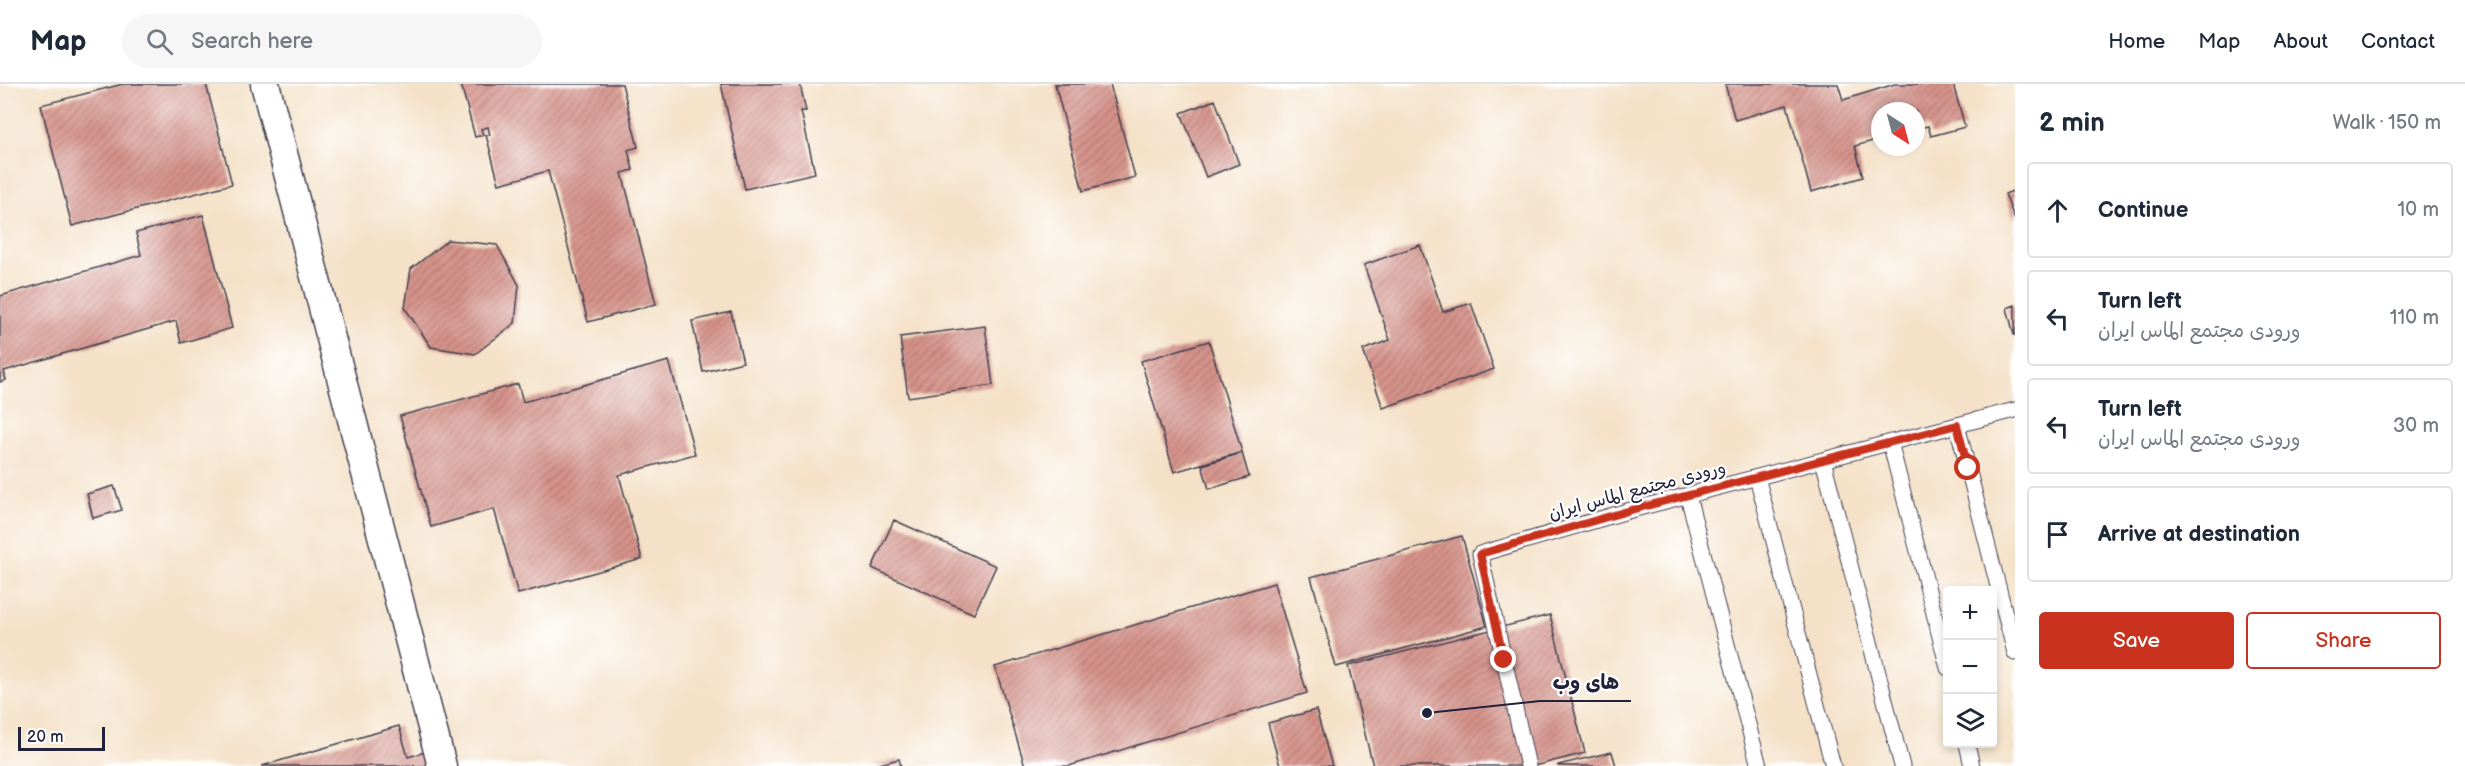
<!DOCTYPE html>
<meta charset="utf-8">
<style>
body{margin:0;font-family:"Balsamiq Sans","Playpen Sans Arabic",sans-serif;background:#f6f6f7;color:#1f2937}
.controls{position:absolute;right:18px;bottom:18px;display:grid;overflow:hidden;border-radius:6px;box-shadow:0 3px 9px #0003}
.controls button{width:54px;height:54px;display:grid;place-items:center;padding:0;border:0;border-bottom:2px solid #e0e1e3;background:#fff;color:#1f2937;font:30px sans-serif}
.compass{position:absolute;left:1871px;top:18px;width:54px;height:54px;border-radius:50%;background:#fff;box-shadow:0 3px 9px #0003;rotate:144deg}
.scale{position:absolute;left:18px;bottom:15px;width:87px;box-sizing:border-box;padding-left:6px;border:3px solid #22223b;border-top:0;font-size:16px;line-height:21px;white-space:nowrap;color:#22223b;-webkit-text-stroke:4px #fff;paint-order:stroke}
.stop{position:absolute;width:18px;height:18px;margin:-14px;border:4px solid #c8321e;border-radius:50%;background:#fff}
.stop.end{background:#c8321e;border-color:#fff;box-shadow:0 2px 6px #0008}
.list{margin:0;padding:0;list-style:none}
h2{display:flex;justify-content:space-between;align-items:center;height:78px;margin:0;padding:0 24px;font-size:26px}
h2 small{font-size:20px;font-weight:400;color:#747a83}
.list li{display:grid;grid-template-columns:39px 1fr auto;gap:18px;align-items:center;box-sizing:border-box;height:96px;margin:0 12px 12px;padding:0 12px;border:2px solid #e0e1e3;border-radius:6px}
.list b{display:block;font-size:22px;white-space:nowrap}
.list p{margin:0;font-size:20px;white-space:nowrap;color:#747a83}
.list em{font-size:20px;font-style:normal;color:#747a83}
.actions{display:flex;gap:12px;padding:18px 24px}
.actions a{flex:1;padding:14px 0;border:2px solid #c8321e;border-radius:6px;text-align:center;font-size:21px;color:#c8321e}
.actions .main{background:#c8321e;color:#fff}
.icon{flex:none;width:33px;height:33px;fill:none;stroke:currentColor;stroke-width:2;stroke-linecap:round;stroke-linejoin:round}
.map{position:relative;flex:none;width:2015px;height:682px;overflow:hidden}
header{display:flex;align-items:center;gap:36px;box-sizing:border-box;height:84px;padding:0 30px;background:#fff;border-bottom:2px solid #e0e1e3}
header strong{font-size:28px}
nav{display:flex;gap:33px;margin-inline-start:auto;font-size:21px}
.search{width:420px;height:54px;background:#f6f6f7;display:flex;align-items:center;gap:15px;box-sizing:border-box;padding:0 21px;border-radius:33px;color:#747a83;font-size:22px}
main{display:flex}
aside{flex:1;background:#fff}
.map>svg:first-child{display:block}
.building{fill:url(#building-hatch)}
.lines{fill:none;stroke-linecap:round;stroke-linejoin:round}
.lane-casing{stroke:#423f50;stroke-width:17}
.street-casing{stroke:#423f50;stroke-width:31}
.lane{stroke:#fff;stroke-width:15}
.street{stroke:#fff;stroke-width:28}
.route{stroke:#c8321e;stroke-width:8}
.labels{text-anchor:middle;stroke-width:4.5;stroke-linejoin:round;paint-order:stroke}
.street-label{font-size:18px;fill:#22223b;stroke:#fff}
.leader{fill:none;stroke:#22223b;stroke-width:2}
.callout-dot{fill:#22223b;stroke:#fff;stroke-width:2}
.callout-label{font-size:20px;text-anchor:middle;font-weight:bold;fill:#22223b;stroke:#fff;stroke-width:4.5;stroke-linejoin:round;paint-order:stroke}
</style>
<header>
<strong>Map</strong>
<div class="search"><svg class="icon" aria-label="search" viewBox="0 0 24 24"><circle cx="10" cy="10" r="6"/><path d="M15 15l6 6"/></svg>Search here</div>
<nav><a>Home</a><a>Map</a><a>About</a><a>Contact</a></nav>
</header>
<main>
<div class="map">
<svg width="2015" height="682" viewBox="0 0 2015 682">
<defs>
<pattern id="building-hatch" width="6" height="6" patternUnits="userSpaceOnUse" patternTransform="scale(1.5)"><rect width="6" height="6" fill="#d6938a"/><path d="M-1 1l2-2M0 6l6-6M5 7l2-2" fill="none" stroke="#ad7872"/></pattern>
</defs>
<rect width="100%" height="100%" fill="#fff"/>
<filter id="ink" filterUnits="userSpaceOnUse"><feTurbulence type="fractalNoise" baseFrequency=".0167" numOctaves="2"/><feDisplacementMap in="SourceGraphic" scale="12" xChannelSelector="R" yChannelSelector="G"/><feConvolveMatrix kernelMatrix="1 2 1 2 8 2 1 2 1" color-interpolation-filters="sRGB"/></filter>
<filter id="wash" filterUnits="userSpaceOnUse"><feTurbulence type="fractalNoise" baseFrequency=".008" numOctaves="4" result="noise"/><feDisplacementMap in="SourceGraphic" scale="24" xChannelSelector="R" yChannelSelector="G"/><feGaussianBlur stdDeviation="1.35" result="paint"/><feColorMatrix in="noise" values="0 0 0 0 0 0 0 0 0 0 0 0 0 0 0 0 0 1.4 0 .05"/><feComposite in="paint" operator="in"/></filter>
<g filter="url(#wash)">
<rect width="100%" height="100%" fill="#f4e1c7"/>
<g id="blocks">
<!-- building -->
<path class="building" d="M123,0H206L232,100L72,142L41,21Z
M461,0H622L638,63L628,66L633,86L622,89L656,220L588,238L548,87L499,100L486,51H490L488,43L481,45L483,51L475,53Z
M721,0H800L806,27H801L815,89L745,105Z
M1055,0H1110L1135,93L1083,107Z
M1725,0H1838L1843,16L1895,0H1953L1965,43L1931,52L1928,42L1916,45V27H1880V55L1855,62L1863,93L1811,108L1787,21L1735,36Z
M1215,16L1239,80L1206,93L1181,29Z
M2015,106V136L2005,110Z
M203,131L232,244L181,259L176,237L4,287L6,296L0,298V212L141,171L136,149Z
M448,156L497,161L519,201L515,239L475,270L431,263L405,224L411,185Z
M1420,161L1443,228L1471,219L1494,285L1383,324L1363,266L1390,256L1364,181Z
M2015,221V251H2014L2007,224Z
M731,228L743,278L703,288L692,237Z
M985,242L993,301L908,313L900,253Z
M1209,257L1242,368L1174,388L1141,277Z
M669,277L695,370L619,391L642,475L518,510L494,425L431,443L400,332L518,300L523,318Z
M1242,369L1249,393L1209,405L1202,381Z
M114,402L122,426L93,434L87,410Z
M894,436L996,482L974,530L872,484Z
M1462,452L1487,542L1336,583L1311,493Z
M1274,499L1307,609L1069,682H1025L995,583Z
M1550,531L1585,669L1534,682H1373L1348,582Z
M1316,626L1332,682H1280L1268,639Z
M399,642L408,673L425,668L429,682H262Z
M1612,668L1616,682H1558V681Z
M899,675L901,682H875V681Z"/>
</g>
</g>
<g filter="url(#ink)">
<use href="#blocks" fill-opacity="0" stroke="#423f50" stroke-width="1.5"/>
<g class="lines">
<!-- lane casing -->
<g class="lane-casing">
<path id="lane" d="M1957,341L2015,569
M1890,358L1948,584
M1823,376L1902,682
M1757,393L1833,682
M1688,412L1759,682
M1967,660L1972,682
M1528,682L1480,470L1631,426L2015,326"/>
</g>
<!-- street casing -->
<g class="street-casing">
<path id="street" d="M265,0L442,682"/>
</g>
<!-- lane -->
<use href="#lane" class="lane"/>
<!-- street -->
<use href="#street" class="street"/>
</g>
</g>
<g class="lines" filter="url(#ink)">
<!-- route -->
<path class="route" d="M1504,576L1480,470L1631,426L1957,341L1968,384"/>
</g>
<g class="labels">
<!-- street labels -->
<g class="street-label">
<text transform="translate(1637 406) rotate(-15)" y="6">ورودی مجتمع الماس ایران</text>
</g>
</g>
<!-- callouts -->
<path class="leader" d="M1427 629L1540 617H1631"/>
<circle class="callout-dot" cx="1427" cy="629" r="6"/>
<g class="callout-label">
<text x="1586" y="605">های وب</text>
</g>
</svg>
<div class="controls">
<button>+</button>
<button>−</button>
<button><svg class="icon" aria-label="layers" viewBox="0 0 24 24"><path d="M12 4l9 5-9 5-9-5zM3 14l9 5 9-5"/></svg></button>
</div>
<svg class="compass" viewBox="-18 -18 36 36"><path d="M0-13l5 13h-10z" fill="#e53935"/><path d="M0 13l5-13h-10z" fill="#747a83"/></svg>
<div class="scale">20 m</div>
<div class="stop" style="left:1968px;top:384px"></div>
<div class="stop end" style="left:1504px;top:576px"></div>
</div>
<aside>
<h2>2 min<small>Walk · 150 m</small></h2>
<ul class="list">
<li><svg class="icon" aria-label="ahead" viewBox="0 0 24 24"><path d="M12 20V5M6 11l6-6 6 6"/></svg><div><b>Continue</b></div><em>10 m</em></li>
<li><svg class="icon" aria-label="left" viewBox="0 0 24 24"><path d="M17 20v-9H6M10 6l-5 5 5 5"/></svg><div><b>Turn left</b><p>ورودی مجتمع الماس ایران</p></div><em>110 m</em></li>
<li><svg class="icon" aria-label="left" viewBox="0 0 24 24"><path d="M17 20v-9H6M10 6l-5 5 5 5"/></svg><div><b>Turn left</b><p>ورودی مجتمع الماس ایران</p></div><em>30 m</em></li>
<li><svg class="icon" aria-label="arrive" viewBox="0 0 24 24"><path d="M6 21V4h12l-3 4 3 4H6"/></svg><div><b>Arrive at destination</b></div></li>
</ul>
<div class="actions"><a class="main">Save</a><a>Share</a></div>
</aside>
</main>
